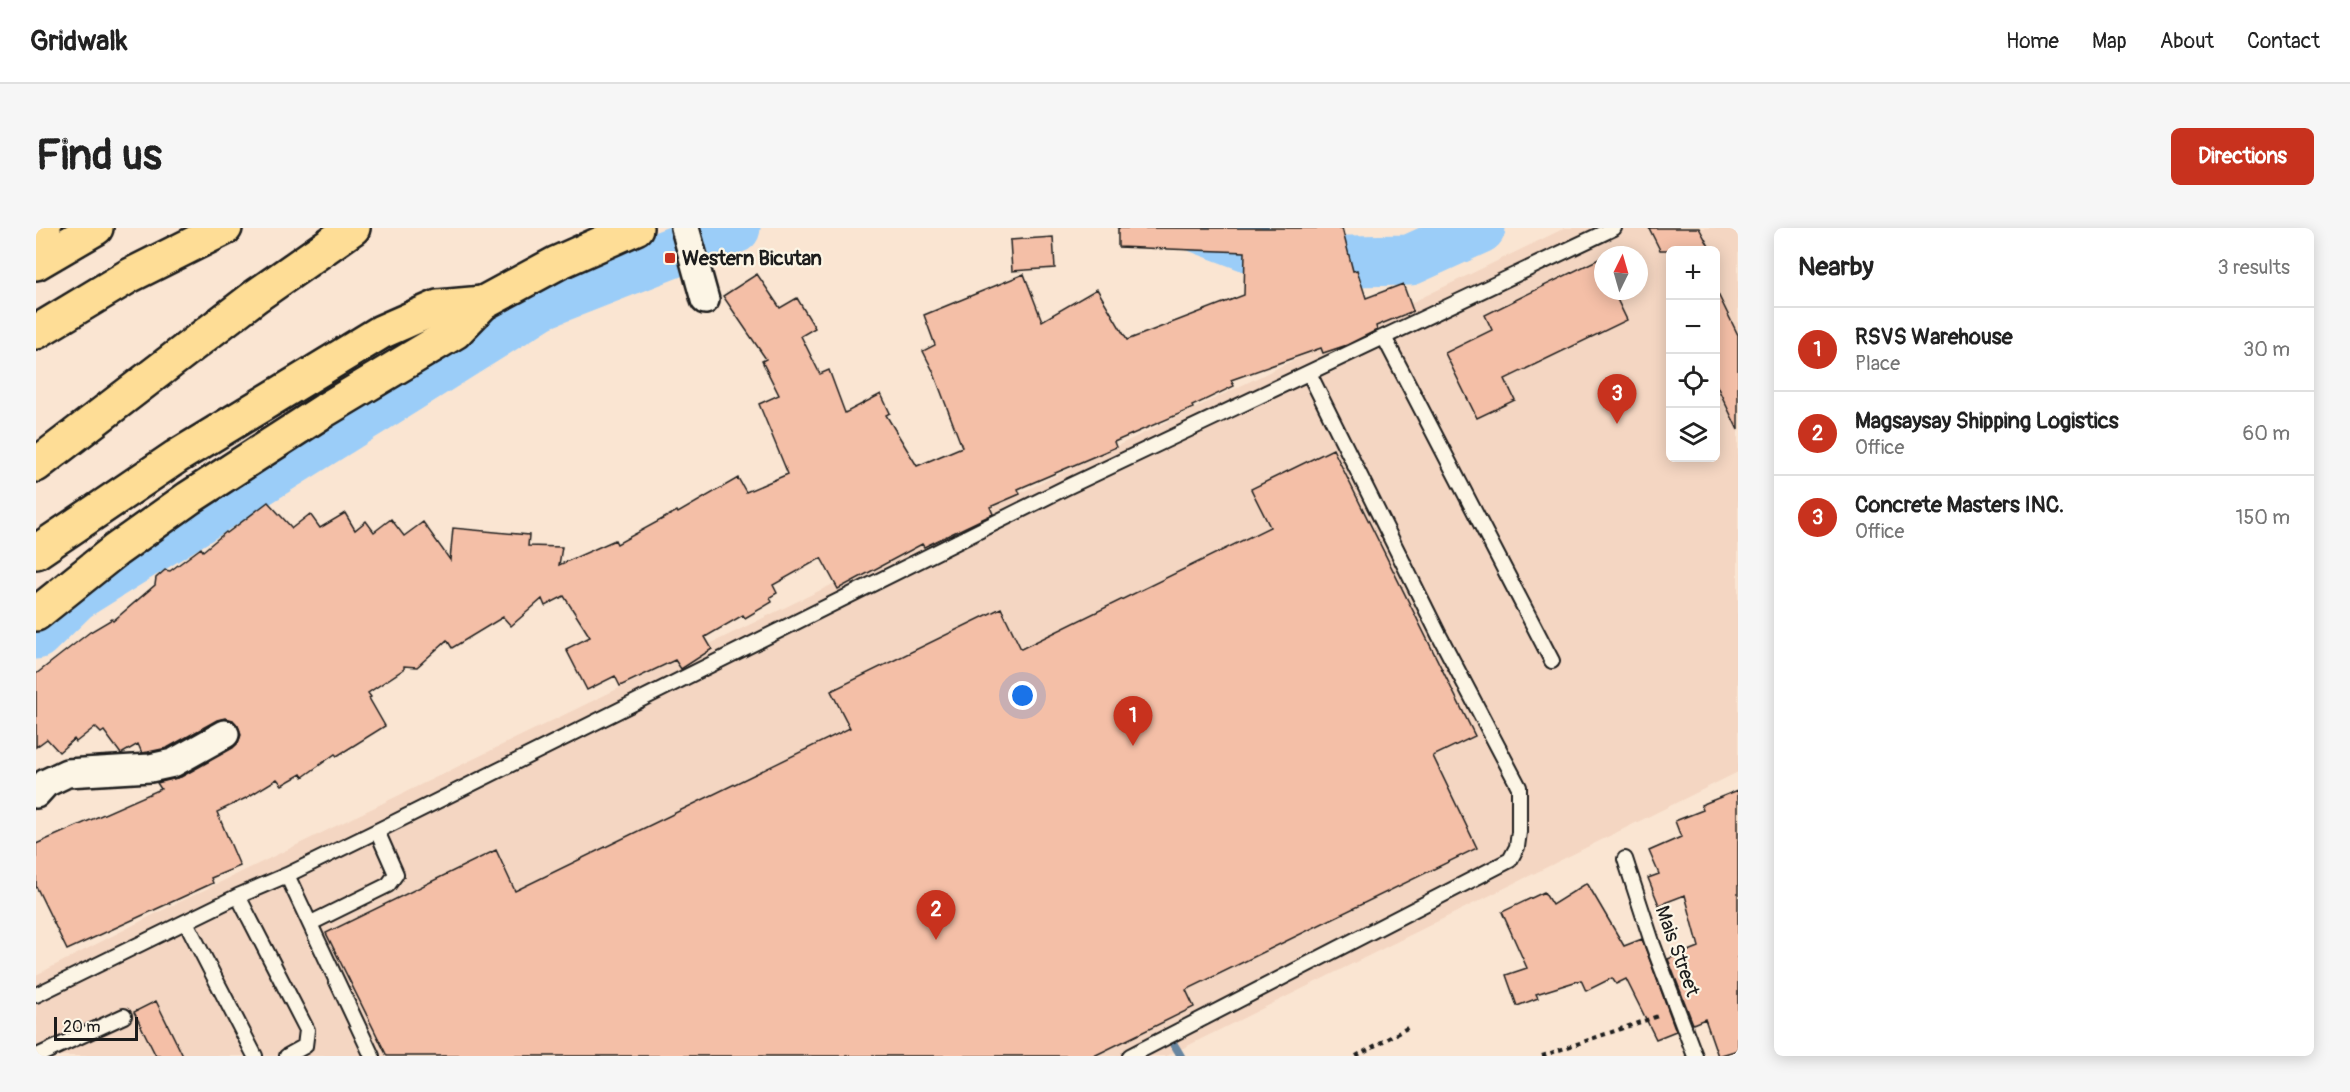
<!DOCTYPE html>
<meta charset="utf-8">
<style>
body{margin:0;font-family:Pangolin,sans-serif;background:#f6f6f6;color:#222}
.controls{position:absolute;right:18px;top:18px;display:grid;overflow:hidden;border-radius:9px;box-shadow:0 3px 15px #0003}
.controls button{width:54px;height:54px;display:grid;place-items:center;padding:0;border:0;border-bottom:2px solid #e0e0e0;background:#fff;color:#222;font:30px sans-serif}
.compass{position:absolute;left:1558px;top:18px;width:54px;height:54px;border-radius:50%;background:#fff;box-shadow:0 3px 15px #0003;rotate:5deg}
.scale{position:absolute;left:18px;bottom:15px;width:84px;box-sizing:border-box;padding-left:6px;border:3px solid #1c1c1c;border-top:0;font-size:16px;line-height:21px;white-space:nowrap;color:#1c1c1c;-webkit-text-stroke:4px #fcf5e5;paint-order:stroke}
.you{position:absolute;left:987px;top:468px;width:21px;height:21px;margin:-15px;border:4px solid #fff;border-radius:50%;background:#1a73e8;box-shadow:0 0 0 9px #1a73e833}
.badge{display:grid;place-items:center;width:39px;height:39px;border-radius:50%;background:#c8321e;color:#fff;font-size:20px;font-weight:700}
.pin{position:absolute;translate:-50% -50px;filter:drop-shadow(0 2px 3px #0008)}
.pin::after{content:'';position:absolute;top:32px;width:21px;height:18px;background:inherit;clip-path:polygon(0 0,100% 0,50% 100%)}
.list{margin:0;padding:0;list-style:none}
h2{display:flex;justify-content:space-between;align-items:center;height:78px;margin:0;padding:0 24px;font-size:26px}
h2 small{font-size:20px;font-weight:400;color:#767676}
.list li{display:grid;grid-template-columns:39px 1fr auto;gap:18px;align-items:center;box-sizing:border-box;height:84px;padding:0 24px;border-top:2px solid #e0e0e0}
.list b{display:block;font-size:22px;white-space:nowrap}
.list p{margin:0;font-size:20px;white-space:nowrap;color:#767676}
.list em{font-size:20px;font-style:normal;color:#767676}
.icon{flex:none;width:33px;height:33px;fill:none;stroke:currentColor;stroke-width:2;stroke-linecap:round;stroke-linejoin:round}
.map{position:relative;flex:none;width:1702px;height:828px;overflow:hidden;border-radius:9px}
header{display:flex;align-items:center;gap:36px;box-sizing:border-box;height:84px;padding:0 30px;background:#fff;border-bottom:2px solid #e0e0e0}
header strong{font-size:28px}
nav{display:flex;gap:33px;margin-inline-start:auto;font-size:21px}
.intro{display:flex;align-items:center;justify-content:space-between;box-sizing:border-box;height:144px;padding:0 36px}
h1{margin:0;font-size:42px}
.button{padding:15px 27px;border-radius:9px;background:#c8321e;color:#fff;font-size:21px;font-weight:700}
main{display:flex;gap:36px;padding:0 36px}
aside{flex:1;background:#fff;border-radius:9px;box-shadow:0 3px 15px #0003}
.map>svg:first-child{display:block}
.built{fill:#f4d6c2;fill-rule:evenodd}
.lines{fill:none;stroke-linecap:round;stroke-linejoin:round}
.stream{stroke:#6886a0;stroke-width:8}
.river{stroke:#9bcdf8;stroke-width:51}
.building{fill:#f4bfa7;stroke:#1c1c1c;stroke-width:1.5}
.service-casing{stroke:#1c1c1c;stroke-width:18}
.minor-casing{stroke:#1c1c1c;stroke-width:32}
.primary-casing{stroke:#1c1c1c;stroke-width:38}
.motorway-casing{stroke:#1c1c1c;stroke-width:38}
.path{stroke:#1c1c1c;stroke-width:4;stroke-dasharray:4.5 4.5;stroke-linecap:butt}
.service{stroke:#fcf5e5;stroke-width:14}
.minor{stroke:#fcf5e5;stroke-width:27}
.primary{stroke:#fedd96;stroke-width:33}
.motorway{stroke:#fedd96;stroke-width:33}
.poi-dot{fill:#c8321e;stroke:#fcf5e5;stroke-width:2}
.labels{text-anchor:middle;stroke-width:4.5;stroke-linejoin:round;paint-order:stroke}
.poi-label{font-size:20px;font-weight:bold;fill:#1c1c1c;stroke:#fcf5e5;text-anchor:start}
.street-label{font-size:20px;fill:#1c1c1c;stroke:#fcf5e5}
</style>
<header>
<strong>Gridwalk</strong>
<nav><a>Home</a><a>Map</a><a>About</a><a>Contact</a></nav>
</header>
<div class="intro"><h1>Find us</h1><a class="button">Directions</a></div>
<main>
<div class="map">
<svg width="1702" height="828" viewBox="0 0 1702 828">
<rect width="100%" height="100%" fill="#fae5d2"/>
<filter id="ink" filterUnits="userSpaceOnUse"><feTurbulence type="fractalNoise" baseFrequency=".0167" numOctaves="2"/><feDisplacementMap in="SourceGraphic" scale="12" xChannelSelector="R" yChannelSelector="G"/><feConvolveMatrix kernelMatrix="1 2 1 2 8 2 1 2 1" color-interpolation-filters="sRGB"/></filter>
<g filter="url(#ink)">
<!-- built -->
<path class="built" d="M1529,0H1702V544L1131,828H0V747L123,684ZM1634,22H1680V230H1634ZM1567,27H1603V63H1567Z"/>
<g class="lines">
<!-- stream -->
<path class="stream" d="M1136,813L1145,828"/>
<!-- river -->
<path class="river" d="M1164,0L1254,34L1374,32L1444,0
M0,406L39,368L505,76L699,0"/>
</g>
<!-- building -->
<path class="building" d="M1082,0H1306L1317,43L1321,42L1330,70L1367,56L1377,83L1340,98L1341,102L1311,117L1287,125L1285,120L1195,152L1198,158L1156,178L1157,180L1078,214L1080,219L982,261L984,266L954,279L957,286L888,319L886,316L802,361L785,330L737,357L741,365L734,369L736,374L709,390L707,387L669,409L676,421L645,441L639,432L584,458L579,448L551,462L530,421L554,409L528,368L509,378L506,371L475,398L467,389L416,420L411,412L381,439L368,438V441L332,465L335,469L333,470L349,498L301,528L299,526L267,549L265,546L246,557L241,551L210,570L181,584L204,638L175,650L177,655L31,722L0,658V616L125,561L121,555L145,549L197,520L202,515L205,507L202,498L197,492L189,490L181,492L131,520L112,524L106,525L102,516L85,526L68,503L65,505L59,499L40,514L38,511L23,524L11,511L0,519V446L54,404L76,391L77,393L119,357L120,350L129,342L134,343L165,320L167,323L190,304L191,305L232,274L256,300L274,286L284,300L309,285L319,302L330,293L338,304L355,291L368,308L387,294L414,332L417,300L493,307L492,318L526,319L523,337L579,312L581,316L641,283L642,285L702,250L710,264L752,246L723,176L743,167L726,133L730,131L687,68L721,46L744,80L761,70L779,100L765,108L784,146L793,142L809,185L845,166L854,185L850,187L881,238L926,219L897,143L887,123L899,117L888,87L988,46L1006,93L1061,61L1091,112L1208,67L1209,24L1082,19Z
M1613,0H1663L1675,22H1624Z
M1017,9L1019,40L976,43L974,12Z
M1567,29V63H1577L1591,92L1469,151L1479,172L1441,190L1409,125L1456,102L1449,87Z
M1680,62L1702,107V202L1680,156Z
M1297,221L1439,508L1397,528L1441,620L1150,762L1158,779L1058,828H351L290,705L460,622L479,663L814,500L795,463L965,380L985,421L1234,299L1215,261Z
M1702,562V822L1682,828L1669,791L1657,796L1632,731L1663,719L1649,667L1623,677L1612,650L1623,646L1613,623L1645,609L1639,593L1667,582L1665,577Z
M1551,655L1588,718L1606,711L1640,803L1620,811L1590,751L1580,756L1576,750L1550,763L1545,752L1500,766L1502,770L1481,778L1470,747L1491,740L1466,684L1508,664L1516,677Z
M120,773L147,828H120L98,784Z"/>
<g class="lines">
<!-- service casing -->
<g class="service-casing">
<path id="service" d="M1348,109L1516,433
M1589,631L1617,717L1659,828
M251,647L336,828
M202,668L271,802L269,818L251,828
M150,694L219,828
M275,695L352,657L360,646L341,603
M0,767L202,668L251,647L341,603L1029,260L1578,0
M1,828L88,788
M1094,828L1474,632L1481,619L1483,604V559L1403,407L1273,145"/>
</g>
<!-- minor casing -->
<g class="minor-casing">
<path id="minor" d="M649,0L669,72
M0,566L10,555L31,545L114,540L137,535L189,506"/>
</g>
<!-- primary casing -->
<g class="primary-casing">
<path id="primary" d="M0,3L8,0
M0,386L80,322L153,270L289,182L419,104L447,75L521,35L600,0"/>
</g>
<!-- motorway casing -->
<g class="motorway-casing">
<path id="motorway" d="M0,35L60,0
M0,104L93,48L189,0
M0,237L220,68L317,0
M0,324L140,229L345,104L402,79L447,75"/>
</g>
<!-- path -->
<path class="path" d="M1320,828L1373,799
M1506,828L1622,788"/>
<!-- service -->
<use href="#service" class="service"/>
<!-- minor -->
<use href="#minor" class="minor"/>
<!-- primary -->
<use href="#primary" class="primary"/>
<!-- motorway -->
<use href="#motorway" class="motorway"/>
</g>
</g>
<!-- markers -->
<rect class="poi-dot" x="628" y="24" width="12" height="12" rx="3"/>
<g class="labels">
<!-- poi labels -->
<g class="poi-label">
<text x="646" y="37">Western Bicutan</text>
</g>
<!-- street labels -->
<g class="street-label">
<text transform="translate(1642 723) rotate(70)" y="7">Mais Street</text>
</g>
</g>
</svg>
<div class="controls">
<button>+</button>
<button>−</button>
<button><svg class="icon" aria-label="locate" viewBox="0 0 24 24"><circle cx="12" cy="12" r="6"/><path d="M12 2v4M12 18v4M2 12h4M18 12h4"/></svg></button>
<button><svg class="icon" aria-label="layers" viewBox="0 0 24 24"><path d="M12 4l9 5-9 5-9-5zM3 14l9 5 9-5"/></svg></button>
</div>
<svg class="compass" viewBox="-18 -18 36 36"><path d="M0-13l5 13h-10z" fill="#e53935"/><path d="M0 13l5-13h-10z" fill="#767676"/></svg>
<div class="scale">20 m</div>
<div class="you"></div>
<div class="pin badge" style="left:1097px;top:518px">1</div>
<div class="pin badge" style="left:900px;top:712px">2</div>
<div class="pin badge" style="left:1581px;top:196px">3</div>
</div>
<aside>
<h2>Nearby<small>3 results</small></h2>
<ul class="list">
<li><span class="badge">1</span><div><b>RSVS Warehouse</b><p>Place</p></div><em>30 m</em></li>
<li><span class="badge">2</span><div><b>Magsaysay Shipping Logistics</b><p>Office</p></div><em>60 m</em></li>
<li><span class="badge">3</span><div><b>Concrete Masters INC.</b><p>Office</p></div><em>150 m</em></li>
</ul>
</aside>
</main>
